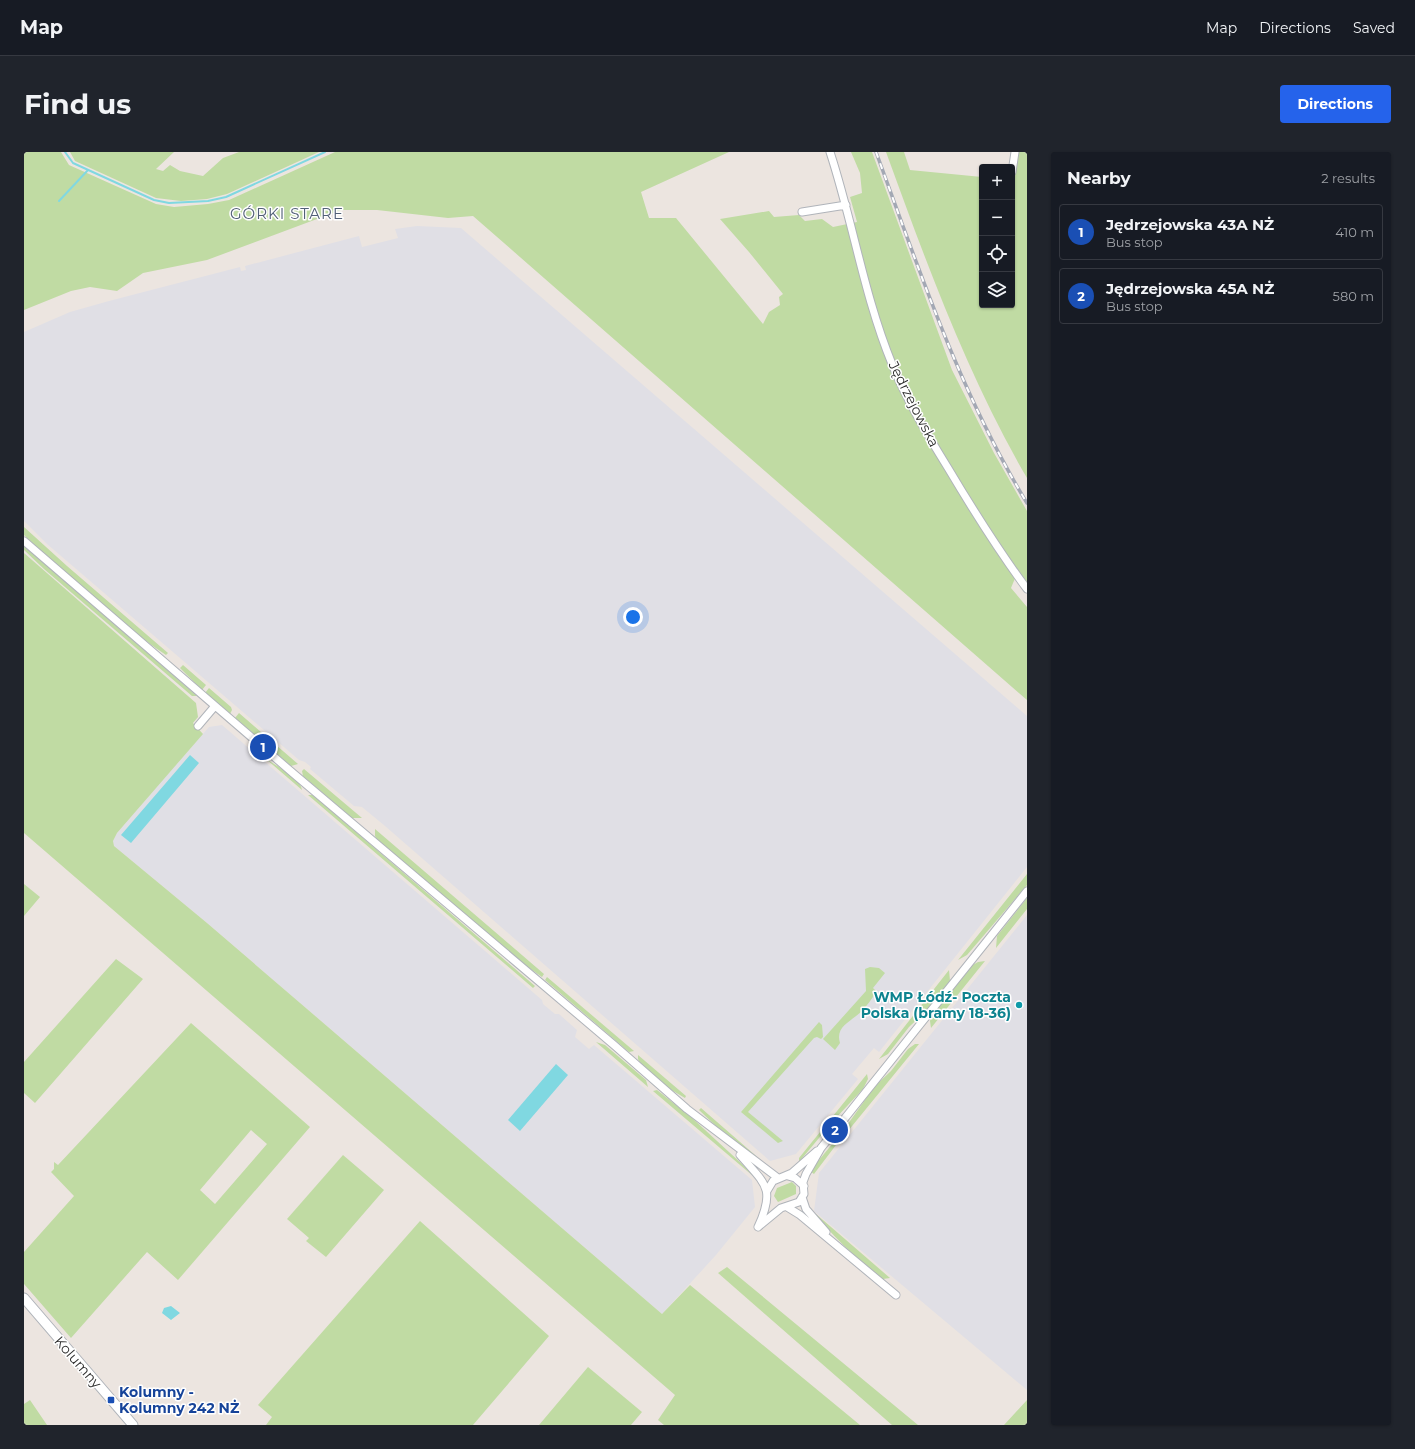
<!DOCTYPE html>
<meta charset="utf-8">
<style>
body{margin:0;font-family:Montserrat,sans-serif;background:#20242c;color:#f1f3f6}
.controls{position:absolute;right:12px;top:12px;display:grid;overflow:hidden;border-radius:4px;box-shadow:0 1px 3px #0004}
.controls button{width:36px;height:36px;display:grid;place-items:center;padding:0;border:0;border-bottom:1px solid #363941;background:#171b24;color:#f1f3f6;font:20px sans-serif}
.you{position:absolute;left:609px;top:465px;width:14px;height:14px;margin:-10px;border:3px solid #fff;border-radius:50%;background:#1a73e8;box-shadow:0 0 0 6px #1a73e833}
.badge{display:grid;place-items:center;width:26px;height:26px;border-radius:50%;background:#2563eb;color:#fff;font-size:13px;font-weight:700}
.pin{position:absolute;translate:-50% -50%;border:2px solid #fff;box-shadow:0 1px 4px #0006}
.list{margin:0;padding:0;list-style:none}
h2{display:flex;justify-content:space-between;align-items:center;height:52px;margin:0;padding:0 16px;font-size:17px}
h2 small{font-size:13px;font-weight:400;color:#9ea1a6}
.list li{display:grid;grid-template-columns:26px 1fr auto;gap:12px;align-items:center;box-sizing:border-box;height:56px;margin:0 8px 8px;padding:0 8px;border:1px solid #363941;border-radius:4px}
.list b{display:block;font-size:15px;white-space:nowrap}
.list p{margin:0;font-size:13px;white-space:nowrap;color:#9ea1a6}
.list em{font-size:13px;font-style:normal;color:#9ea1a6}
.icon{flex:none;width:22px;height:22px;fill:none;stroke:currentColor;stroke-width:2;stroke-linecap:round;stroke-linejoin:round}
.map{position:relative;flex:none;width:1003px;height:1273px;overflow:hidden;border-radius:4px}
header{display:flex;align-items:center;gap:24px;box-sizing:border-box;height:56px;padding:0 20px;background:#171b24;border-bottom:1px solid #363941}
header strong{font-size:19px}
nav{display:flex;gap:22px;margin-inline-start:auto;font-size:14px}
.intro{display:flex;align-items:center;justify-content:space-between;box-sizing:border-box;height:96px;padding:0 24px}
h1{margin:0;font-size:28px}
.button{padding:10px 18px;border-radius:4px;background:#2563eb;color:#fff;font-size:14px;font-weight:700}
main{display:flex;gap:24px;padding:0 24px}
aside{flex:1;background:#171b24;border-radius:4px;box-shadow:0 1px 3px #0004}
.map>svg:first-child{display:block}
.industrial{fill:#e0dfe5}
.green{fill:#c0dba3;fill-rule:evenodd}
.water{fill:#80d8e1}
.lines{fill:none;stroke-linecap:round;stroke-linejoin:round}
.stream{stroke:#80d8e1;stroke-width:2}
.minor-casing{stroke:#b0b4ba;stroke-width:9}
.tertiary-casing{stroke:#b0b4ba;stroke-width:11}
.minor{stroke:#fff;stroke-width:7}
.tertiary{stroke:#fff;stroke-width:9}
.rail-casing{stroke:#a3a8b4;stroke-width:3.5}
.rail{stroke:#fff;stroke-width:2;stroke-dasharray:6;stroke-linecap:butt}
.culture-dot{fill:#0f9aa8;stroke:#fff;stroke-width:1.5}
.transit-dot{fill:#1a4fb4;stroke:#fff;stroke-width:1.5}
.labels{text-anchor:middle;stroke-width:3;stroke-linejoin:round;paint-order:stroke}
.street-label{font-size:14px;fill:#2c2c2c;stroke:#fff}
.culture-label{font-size:14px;font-weight:bold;fill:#0d838f;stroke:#fff;text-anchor:end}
.transit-label{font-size:14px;font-weight:bold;fill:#164399;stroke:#fff;text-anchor:start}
.neighbourhood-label{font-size:15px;letter-spacing:1px;fill:#515f77;stroke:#fff}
</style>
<header>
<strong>Map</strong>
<nav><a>Map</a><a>Directions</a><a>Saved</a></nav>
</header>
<div class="intro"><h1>Find us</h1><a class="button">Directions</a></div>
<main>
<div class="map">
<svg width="1003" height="1273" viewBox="0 0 1003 1273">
<rect width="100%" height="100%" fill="#ece5e0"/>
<!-- industrial -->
<path class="industrial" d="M393,74L437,76L1003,564V715L855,900L850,896L828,922L834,927L772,1002L746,1009L361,674L338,655L330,654L286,617L287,615L281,610L275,608L23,392L0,369V180L46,160L85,149L216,115L217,119L222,118L221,114L335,84L338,95L374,86L371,77Z
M198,573L518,848L519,852L531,862H535L553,878L551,885L565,897L570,893L728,1028L731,1055L692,1103L638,1162L183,771L90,694L89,689L93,681L185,575Z
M1003,763V1238L790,1059L795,1021Z"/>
<!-- green -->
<path class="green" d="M0,0H37L45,13L132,52L150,55L184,52L205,48L311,0H705L617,40L625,66H652L739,172L745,160L756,153L755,145L759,142L725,100L696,67L745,59L750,65L775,63L781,69L798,67L809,75L833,70L826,45L838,41L836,21L827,0H848L928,218L970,301L1003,359V430L994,419L987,436L1003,455V548L449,64L424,66L353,58H317L183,108L119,121L93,139L66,135L47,139L0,158Z
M46,0H150L132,17L139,19L146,13L156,19L179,24L199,6L215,0H295L203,42L183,47L157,49L132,46L51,9Z
M862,0H880L886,18L958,25V153H988V28L993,0H1003V326C944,225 902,110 862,0Z
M0,375L43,414L144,501L142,503C93,470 44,425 0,383Z
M0,394L173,544H168L20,417L0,398Z
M0,401L172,551L174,565L169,571L179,582L93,681L89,689L90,694L183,771L638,1162L666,1133L836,1273H640L634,1268L651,1243L0,681Z
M159,513L182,533L178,538L156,516Z
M185,536L207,555L208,558L206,562L181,541Z
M215,561L274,612L267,614L211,566Z
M242,607C251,613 277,626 278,638Z
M280,617L338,666H328L279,624L278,619Z
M284,643H289L511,834L509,836Z
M351,677L520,822L518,825L494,808L354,689L351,684Z
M1003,722V733L943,803L934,808Z
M0,732L16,745L0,764Z
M1003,746V757L972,796L973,784Z
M92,807L119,827L11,951L0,941V910Z
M961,809L907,876L906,869L908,863L947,814L954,810Z
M846,815L855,816L861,821L849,836L853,840C847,847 843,854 837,860C826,870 811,875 816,891L811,898L799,887L842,839L841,817Z
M925,818L926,829L903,858L885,875L864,902L855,907Z
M523,825L610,899L605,900L521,828Z
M795,870L798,873L799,885L797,887L793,885L790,886L724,960L759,989L754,991L717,960Z
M167,871L286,975L154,1128L123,1100L47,1186L0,1132V1100L50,1044L27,1020L30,1017V1010L34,1013ZM227,978L243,992L191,1052L176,1038Z
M572,890L581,893L622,928L624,935Z
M891,892H895L824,979L821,976L851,934L867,919L884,897Z
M614,903L662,944L661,946L644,936L616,911L614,907Z
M843,922L844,927L839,937L810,968L775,1010V1006Z
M633,938L667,965L718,1012L729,1024L629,939Z
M677,956L739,1010L740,1011L694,976L675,958Z
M809,991L812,993L790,1022L786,1019Z
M319,1003L360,1038L302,1105L282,1089L285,1086L263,1067Z
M768,1030L772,1034V1042L754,1050L750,1044L753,1036Z
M792,1062L866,1126L859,1127C848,1122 796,1072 792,1062Z
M396,1069L525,1184L449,1273H242L248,1265L234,1253Z
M703,1115L894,1273H868L694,1121Z
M564,1215L618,1260L607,1273H515Z
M6,1248L23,1273H0V1252Z
M1003,1248V1273H980Z"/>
<!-- water -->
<path class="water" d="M166,603L175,611L107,691L97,683Z
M532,912L544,923L496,979L484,968Z
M147,1154L156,1161L147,1168L138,1161L140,1156Z"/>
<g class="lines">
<!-- stream -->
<path class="stream" d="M41,0L49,11L130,48L145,51L184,49L202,45L301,0
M35,49L64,18"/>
<!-- minor casing -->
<g class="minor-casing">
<path id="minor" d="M806,0C829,70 840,144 868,212C883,249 903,282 924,316C949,358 974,398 1003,437
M988,20L991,0
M778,60L822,53
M0,389L270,622L590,893L663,957L754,1026
M174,574L191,554
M716,1003C741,1032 752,1036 734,1075
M764,1024L771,1026L780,1034
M743,1039L749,1029L768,1021L793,999
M778,1045L782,1057L802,1080
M763,1055L776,1063L872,1143
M734,1075L757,1056L775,1050L780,1042L779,1030L782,1022L797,996L1003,739"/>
</g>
<!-- tertiary casing -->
<g class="tertiary-casing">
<path id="tertiary" d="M0,1146L109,1273"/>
</g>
<!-- minor -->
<use href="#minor" class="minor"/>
<!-- tertiary -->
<use href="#tertiary" class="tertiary"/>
<!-- rail casing -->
<g class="rail-casing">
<path id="rail" d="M852,0C896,120 936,241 1003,351"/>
</g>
<!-- rail -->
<use href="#rail" class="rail"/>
</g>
<!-- markers -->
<circle class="culture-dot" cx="995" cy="853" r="4"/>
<rect class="transit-dot" x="83" y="1244" width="8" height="8" rx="2"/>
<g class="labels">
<!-- street labels -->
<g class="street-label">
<text transform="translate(890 252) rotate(63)" y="5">Jędrzejowska</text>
<text transform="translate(54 1210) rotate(49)" y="5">Kolumny</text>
</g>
<!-- culture labels -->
<g class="culture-label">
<text x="987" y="850">WMP Łódź- Poczta<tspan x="987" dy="16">Polska (bramy 18-36)</tspan></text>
</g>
<!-- transit labels -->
<g class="transit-label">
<text x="95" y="1245">Kolumny -<tspan x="95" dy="16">Kolumny 242 NŻ</tspan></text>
</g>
<!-- neighbourhood labels -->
<g class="neighbourhood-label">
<text x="263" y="67">GÓRKI STARE</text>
</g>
</g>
</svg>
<div class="controls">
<button>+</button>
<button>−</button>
<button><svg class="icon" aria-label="locate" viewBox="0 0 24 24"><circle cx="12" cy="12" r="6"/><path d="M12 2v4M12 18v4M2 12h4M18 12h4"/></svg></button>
<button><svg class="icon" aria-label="layers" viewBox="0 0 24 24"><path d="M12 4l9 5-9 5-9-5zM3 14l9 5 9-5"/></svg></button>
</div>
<div class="you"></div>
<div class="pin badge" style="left:239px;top:595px;background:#1a4fb4">1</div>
<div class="pin badge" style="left:811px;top:978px;background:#1a4fb4">2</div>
</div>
<aside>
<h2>Nearby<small>2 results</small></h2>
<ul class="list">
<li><span class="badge" style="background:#1a4fb4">1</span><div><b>Jędrzejowska 43A NŻ</b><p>Bus stop</p></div><em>410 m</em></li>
<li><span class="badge" style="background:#1a4fb4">2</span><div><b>Jędrzejowska 45A NŻ</b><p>Bus stop</p></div><em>580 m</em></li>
</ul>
</aside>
</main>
